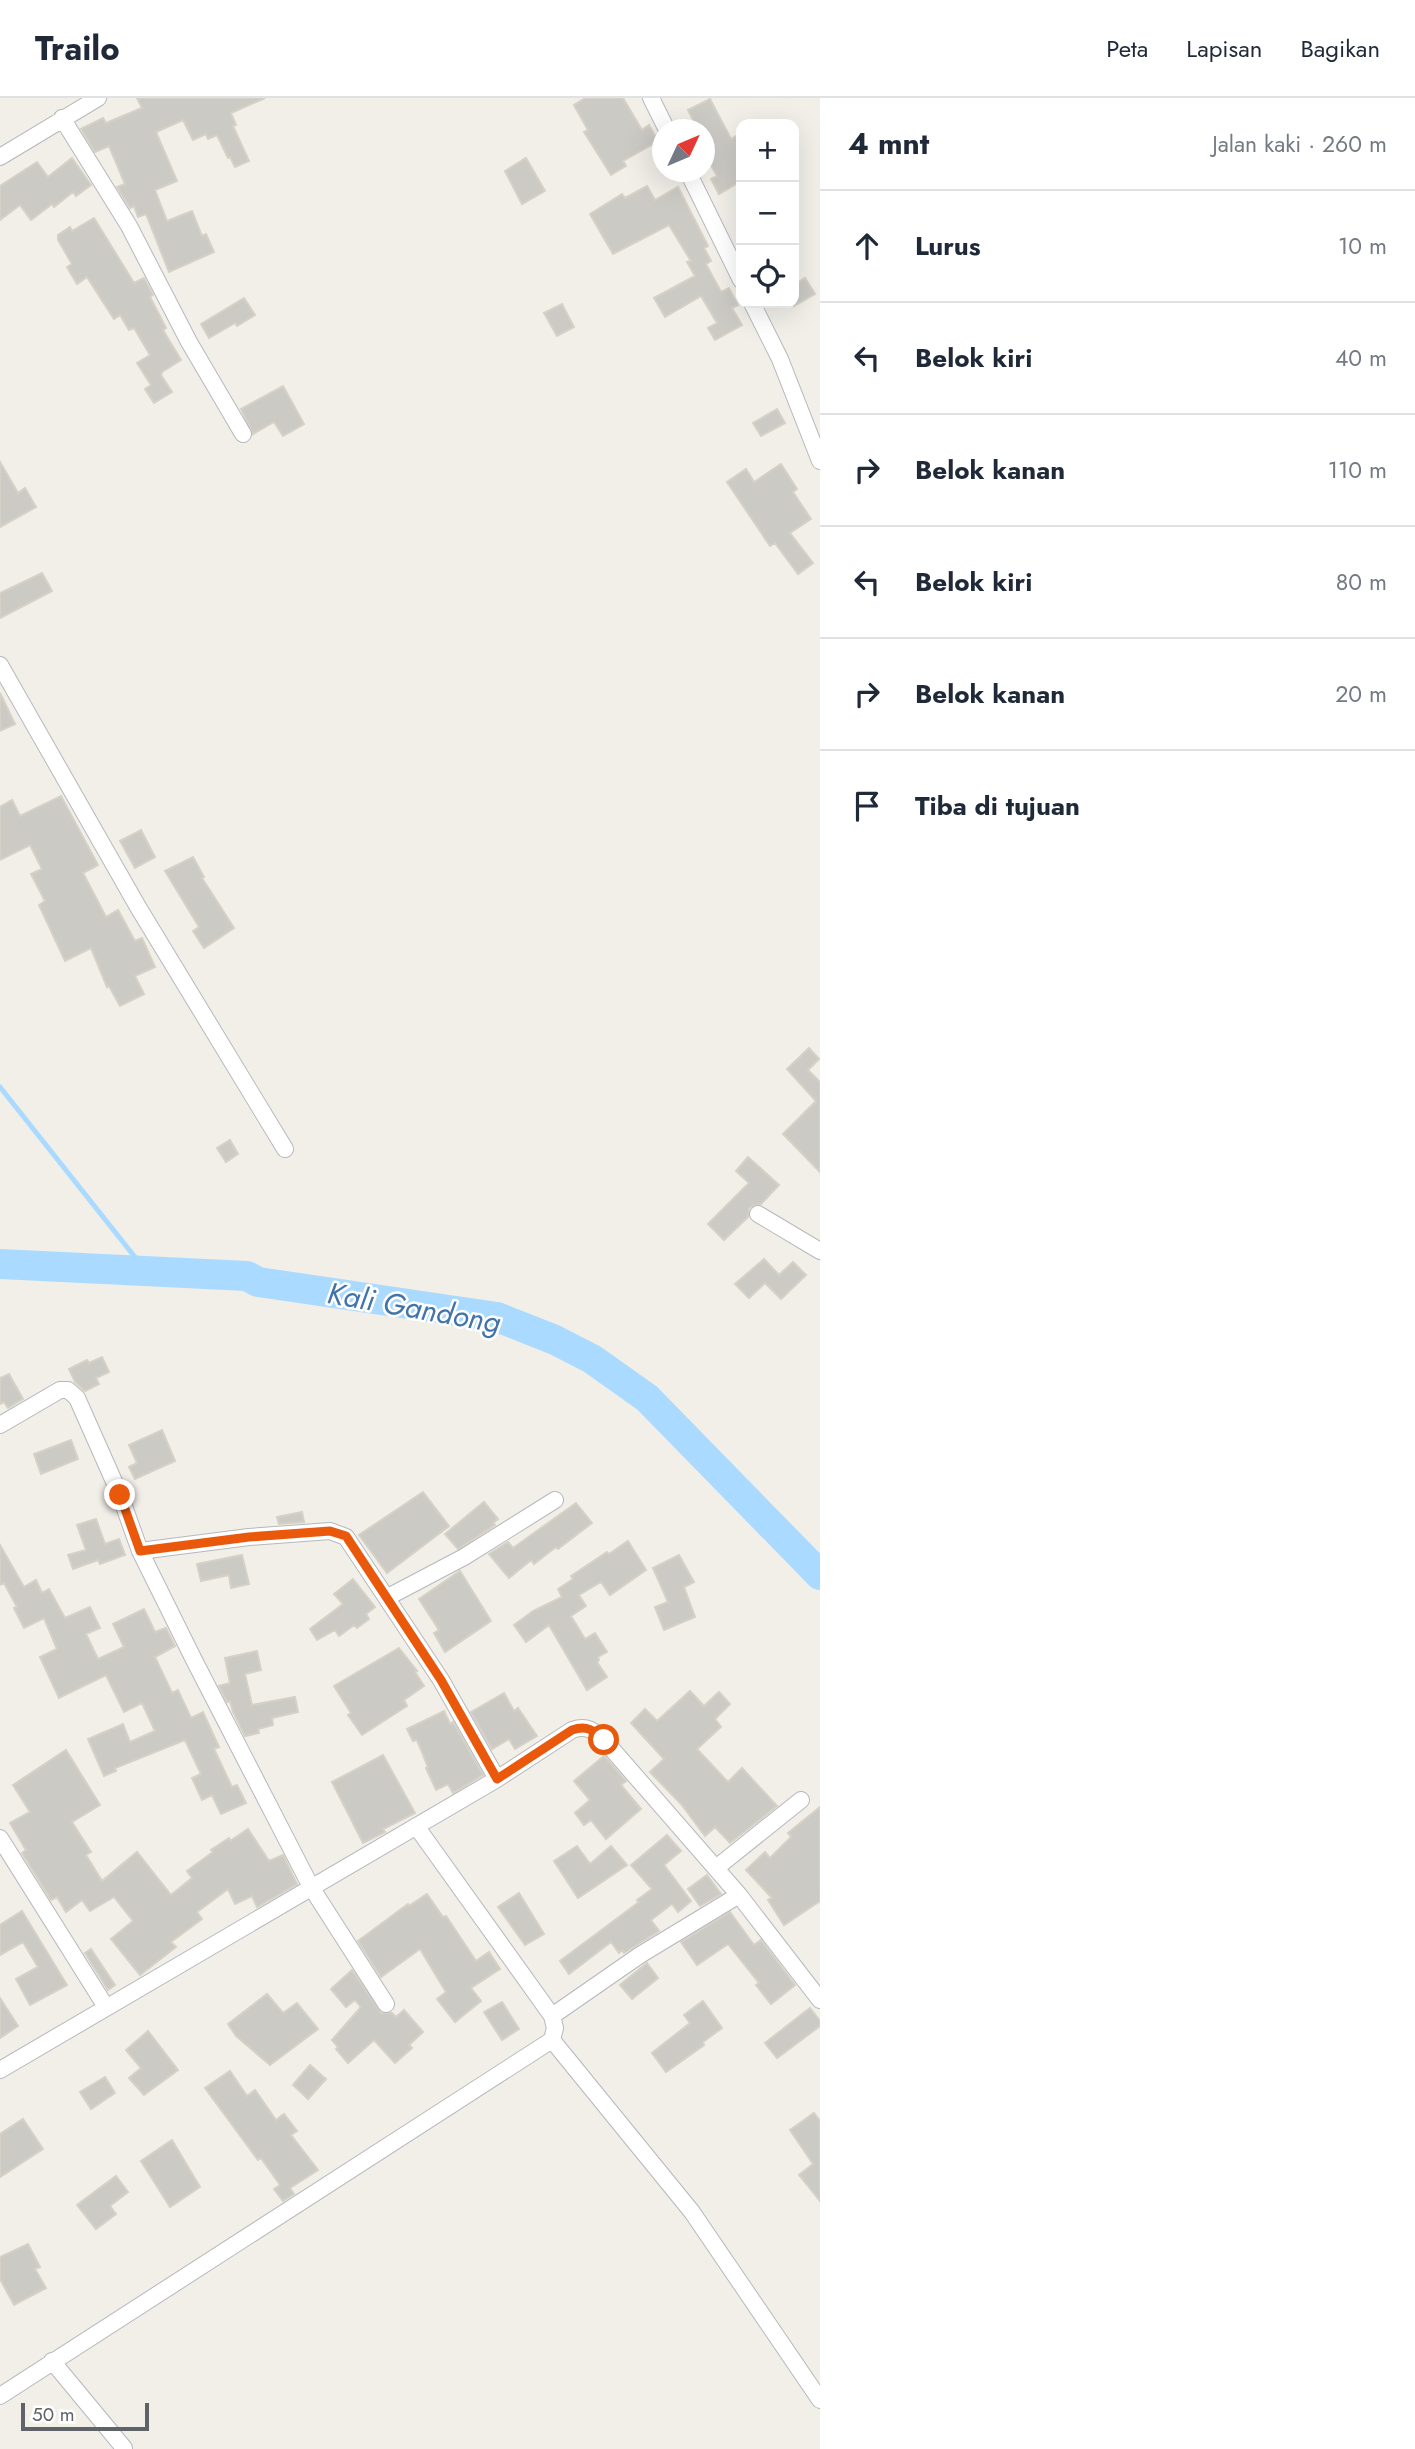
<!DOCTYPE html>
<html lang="id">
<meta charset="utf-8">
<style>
body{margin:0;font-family:Jost,sans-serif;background:#f6f6f7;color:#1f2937}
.controls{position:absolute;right:21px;top:21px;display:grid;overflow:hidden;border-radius:14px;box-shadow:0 7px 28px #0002}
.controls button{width:63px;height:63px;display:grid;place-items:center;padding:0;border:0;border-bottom:2px solid #e0e1e3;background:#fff;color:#1f2937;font:35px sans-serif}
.compass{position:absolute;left:652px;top:21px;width:63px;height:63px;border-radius:50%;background:#fff;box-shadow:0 7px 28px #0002;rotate:46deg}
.scale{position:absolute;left:21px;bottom:18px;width:128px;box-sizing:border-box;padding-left:7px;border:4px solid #5f6368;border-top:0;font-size:19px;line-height:24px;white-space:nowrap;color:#5f6368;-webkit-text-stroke:5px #fff;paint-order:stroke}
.stop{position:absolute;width:21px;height:21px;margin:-16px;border:5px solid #ea580c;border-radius:50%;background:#fff}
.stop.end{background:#ea580c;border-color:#fff;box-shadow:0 2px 7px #0008}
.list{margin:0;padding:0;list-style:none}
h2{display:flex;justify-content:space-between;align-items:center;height:91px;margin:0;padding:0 28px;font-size:30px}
h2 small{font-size:23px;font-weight:400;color:#747a83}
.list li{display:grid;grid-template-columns:46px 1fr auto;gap:21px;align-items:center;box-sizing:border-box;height:112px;padding:0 28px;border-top:2px solid #e0e1e3}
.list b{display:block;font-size:26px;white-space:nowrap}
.list em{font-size:23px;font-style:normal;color:#747a83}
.icon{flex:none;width:38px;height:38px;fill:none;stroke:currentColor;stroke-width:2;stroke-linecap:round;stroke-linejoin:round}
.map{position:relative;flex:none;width:820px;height:2351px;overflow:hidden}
header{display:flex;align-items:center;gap:42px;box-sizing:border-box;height:98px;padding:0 35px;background:#fff;border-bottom:2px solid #e0e1e3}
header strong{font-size:33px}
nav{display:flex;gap:38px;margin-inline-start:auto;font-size:24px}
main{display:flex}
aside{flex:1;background:#fff}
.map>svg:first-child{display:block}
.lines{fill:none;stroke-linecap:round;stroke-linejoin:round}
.stream{stroke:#aadaff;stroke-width:5}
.river{stroke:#aadaff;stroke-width:30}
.building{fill:#cccac5;stroke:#d6d1c6;stroke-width:2}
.minor-casing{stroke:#b5b8bc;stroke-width:18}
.minor{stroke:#fff;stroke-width:16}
.route{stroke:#ea580c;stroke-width:9}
.labels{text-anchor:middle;stroke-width:5;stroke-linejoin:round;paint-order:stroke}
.water-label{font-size:30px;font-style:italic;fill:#4174aa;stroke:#fff}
</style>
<header>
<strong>Trailo</strong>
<nav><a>Peta</a><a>Lapisan</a><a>Bagikan</a></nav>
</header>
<main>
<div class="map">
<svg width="820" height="2351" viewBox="0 0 820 2351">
<rect width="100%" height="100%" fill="#f1efe8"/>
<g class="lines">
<!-- stream -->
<path class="stream" d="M0,989L146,1173"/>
<!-- river -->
<path class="river" d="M0,1166L247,1178L258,1184L497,1219L555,1242L592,1261L647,1300L820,1477"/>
</g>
<!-- building -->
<path class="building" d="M137,0H265L231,15L236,27L233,28L249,63L235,69L230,59L228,60L217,37L208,41L206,36L193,42L183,22L156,34L177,83L155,92L167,123L192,113L202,138L206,136L214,154L169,174L146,116L138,119L134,108L130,110L117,89L125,86L109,48L95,54L81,31L103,20L106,25L142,10Z
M585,0H623L642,32L649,27L658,43L623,63L626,68L611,77L584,34L588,32L574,7Z
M710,1L731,41L741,35V83L719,96L711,81L717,78L704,55V32H698L688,12Z
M72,60L91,87L76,98L73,94L54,109L52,106L31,122L20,107L0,122V88L37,64L48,79Z
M526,60L545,93L522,106L505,73Z
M647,88L655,102L678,89L708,148L704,150L711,163L706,166L721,194L729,190L738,207L732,210L742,227L715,242L708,230L717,225L701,198L665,219L654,200L695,178L687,164L691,163L669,127L613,156L590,116L622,96L625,100Z
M94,120L134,185L144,180L153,197L150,199L166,230L163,232L181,262L162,274L161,277L172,294L154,305L145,291L151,287L137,265L150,257L134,230L129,232L120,217L114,221L87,179L77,186L67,169L72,166L58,142V137L70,129L72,133Z
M805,180L815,196L794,208V187Z
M244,200L255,217L237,228L235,225L209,240L201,226Z
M562,206L574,229L557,238L544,215Z
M283,288L304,326L283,338L274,324L253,336L241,311Z
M777,311L785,325L761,338L753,325Z
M0,364L18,395L25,390L36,409L0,429Z
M781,366L797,391L793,394L811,421L790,435L813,465L798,476L775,445L770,448L727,384L746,371L754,384Z
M42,475L52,493L0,520V495Z
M0,595L15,626L0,633Z
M61,698L98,767L83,775L106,819L118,812L135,843L142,840L155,869L135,878L144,896L120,908L109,888L107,889L91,850L65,863L39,807L45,803L31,776L42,771L30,747L0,762V709L12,702L20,718Z
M141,732L155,759L135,770L120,743Z
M193,759L204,779L202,780L234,830L204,850L193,833L199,829L165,773Z
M809,950L819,961L808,972L820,984V1074L783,1036L816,1003L787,971Z
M230,1042L238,1056L226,1064L217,1050Z
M748,1059L779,1087L761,1106L754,1107L749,1110L748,1119L724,1142L708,1126L749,1085L736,1073Z
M764,1161L779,1177L793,1164L806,1177L781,1201L765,1185L749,1200L735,1186Z
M102,1259L109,1274L96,1280L99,1286L85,1293L75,1284L69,1271L87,1262L89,1265Z
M9,1276L23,1301L8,1310L4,1304L0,1306V1280Z
M162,1332L175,1363L135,1381L129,1369L137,1365L129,1347Z
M71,1342L78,1361L41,1376L34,1356Z
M423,1394L449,1428L387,1475L359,1437Z
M484,1404L498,1421L493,1425L495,1427L458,1451L445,1436Z
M576,1405L592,1425L558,1451L556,1449L534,1466L531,1462L509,1480L489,1456L508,1444L513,1450Z
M302,1414L304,1424L279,1426L277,1419Z
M96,1421L105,1446L119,1441L125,1457L100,1466L98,1462L73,1471L68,1457L86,1452L77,1427Z
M628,1443L646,1472L610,1497L601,1484L579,1497L586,1508L571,1518L585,1541L595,1535L607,1554L598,1559L599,1562L597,1564L607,1579L587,1592L549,1527L526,1544L514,1527L533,1513L562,1499L558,1491L573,1481L571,1478L607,1454L609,1456Z
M0,1447L24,1489L36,1482L42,1495L49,1491L65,1520L90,1509L100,1530L86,1536L98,1561L124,1549L113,1526L144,1511L155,1534L166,1530L175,1548L155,1559L172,1595L178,1592L191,1620L203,1614L219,1649L214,1651L232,1689L237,1687L246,1705L221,1716L212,1697L202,1702L192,1680L201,1676L185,1642L115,1670L116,1673L104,1678L88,1641L123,1626L130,1644L155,1633L142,1605L124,1614L106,1577L59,1600L40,1559L57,1551L44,1520L24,1530L14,1510L17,1509L4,1485L0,1487Z
M242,1457L249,1486L231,1490L229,1477L201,1483L197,1466Z
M679,1457L694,1484L684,1489L695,1519L664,1532L655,1509L668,1504L653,1470Z
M460,1473L491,1523L445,1554L434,1535L439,1532L419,1501Z
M353,1481L375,1509L366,1516L369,1521L357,1530L354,1527L339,1538L335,1532L317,1542L310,1531L343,1506L334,1496Z
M399,1550L417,1573L415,1574L424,1588L404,1602L407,1608L362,1637L348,1617L351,1615L334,1588Z
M257,1553L261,1572L245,1576L252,1607L295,1599L298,1614L272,1620L273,1627L258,1631L259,1635L245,1638L233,1614L230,1603L227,1604L219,1588L230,1585L225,1560Z
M690,1593L704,1608L719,1594L730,1606L715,1621L721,1629L697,1651L728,1684L742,1670L777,1708L730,1745L715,1729L705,1738L681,1706L650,1674L664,1661L631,1625L645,1611L657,1623Z
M504,1595L514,1613L518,1610L537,1638L515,1651L509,1641L492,1651L471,1614Z
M444,1613L450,1626L453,1624L483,1677L453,1695L448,1686L436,1692L426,1670L428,1669L417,1642L413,1643L407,1631Z
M66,1652L100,1707L72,1724L91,1754L86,1757L102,1783L137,1754L171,1797L192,1780L187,1773L213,1754L211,1752L229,1740L230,1743L248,1731L269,1763L283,1757L297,1786L257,1809L252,1798L235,1806L228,1791L197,1814L202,1821L171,1844L176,1849L140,1877L111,1841L133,1823L114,1799L90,1813L82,1802L66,1814L57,1799L51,1802L22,1755L26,1752L10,1725L30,1714L13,1687Z
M383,1657L415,1715L383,1731L385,1734L363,1745L332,1684Z
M604,1658L626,1683L621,1687L641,1711L606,1741L591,1722L584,1727L575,1715L590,1702L574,1683Z
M820,1709V1803L784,1827L768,1802L772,1800L746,1772L765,1754L770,1760L791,1739L788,1735Z
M667,1737L681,1753L664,1767L691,1803L678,1814L672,1806L651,1822L659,1833L624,1855L622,1852L619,1855L611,1844L569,1876L560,1863L639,1804L637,1802L652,1791L631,1767Z
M577,1748L590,1766L611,1748L627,1767L578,1800L554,1763Z
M707,1777L721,1796L700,1808L688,1791Z
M519,1795L544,1836L525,1847L498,1809Z
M427,1796L443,1819L446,1818L476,1863L489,1854L500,1871L471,1890L481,1903L455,1924L437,1901L446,1894L420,1851L381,1879L358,1843L408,1806L409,1808Z
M22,1813L67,1887L30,1907L16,1881L38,1869L23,1844L0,1857V1827Z
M730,1814L754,1847L761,1842L795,1887L771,1906L756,1887L759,1885L728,1846L697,1867L681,1844Z
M91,1851L115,1887L108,1892L85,1855Z
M647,1865L658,1880L632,1901L620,1887Z
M352,1872L381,1915H392L396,1919L404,1912L423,1934L409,1947L412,1950L395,1965L374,1942L348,1965L336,1951L338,1949L332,1942L361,1909L355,1902L346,1909L331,1891Z
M267,1896L283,1915L297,1905L318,1931L270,1967L236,1938L228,1926Z
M0,1900L18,1928L0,1940Z
M703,1903L722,1930L703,1944L704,1947L666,1974L652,1955L690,1925L684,1917Z
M502,1904L519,1931L502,1942L484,1914Z
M810,1910L820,1923V1928L777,1960L765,1945Z
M148,1933L178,1972L144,1997L129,1980L141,1970L126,1952Z
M310,1967L326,1981L308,2001L293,1987Z
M230,1973L247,1998L255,1992L276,2022L284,2016L297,2033L291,2037L318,2072L290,2090L294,2096L283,2103L274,2091L280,2087L261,2060L258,2062L205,1990Z
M105,1979L115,1995L91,2011L80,1994Z
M814,2015L820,2023V2103L799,2077L813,2066L790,2032Z
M23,2021L43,2051L0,2079V2036Z
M172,2042L200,2089L170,2109L141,2063Z
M116,2078L128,2094L110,2108L116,2116L96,2131L77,2107Z
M28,2146L40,2169L35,2171L46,2190L14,2207L0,2181V2159Z"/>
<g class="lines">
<!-- minor casing -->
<g class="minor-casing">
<path id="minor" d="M651,0L667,32
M62,20L129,128L189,244L243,336
M0,59L98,0
M688,74L741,182
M752,205L780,261L820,363
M0,567L138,809L285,1051
M758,1116L820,1153
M0,1327L60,1292H68L77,1300L120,1397L140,1453L194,1562L311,1789L386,1906
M140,1453L249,1439L330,1433L346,1439L441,1582L497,1681
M388,1499L464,1459L555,1402
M416,1728L552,1918
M0,1740L106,1909
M716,1770L801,1702
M739,1797L640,1857L552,1918L555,1930L552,1942L692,2114L820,2302
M0,1972L497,1681L572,1632C587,1627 593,1632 604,1642L739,1797L820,1902
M52,2263L124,2350
M0,2298L552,1942"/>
</g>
<!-- minor -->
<use href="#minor" class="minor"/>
</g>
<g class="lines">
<!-- route -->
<path class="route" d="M120,1397L140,1453L249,1439L330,1433L346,1438L441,1582L497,1681L572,1632C587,1627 593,1632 604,1642"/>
</g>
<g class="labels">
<!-- water labels -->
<g class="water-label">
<text transform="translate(414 1210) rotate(10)" y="10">Kali Gandong</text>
</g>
</g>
</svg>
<div class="controls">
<button>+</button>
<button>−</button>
<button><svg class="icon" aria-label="locate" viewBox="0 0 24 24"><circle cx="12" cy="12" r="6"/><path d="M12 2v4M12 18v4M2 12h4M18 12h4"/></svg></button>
</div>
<svg class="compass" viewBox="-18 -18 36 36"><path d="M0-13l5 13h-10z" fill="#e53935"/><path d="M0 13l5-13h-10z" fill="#747a83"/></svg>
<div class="scale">50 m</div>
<div class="stop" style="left:604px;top:1642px"></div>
<div class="stop end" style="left:120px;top:1397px"></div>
</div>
<aside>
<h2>4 mnt<small>Jalan kaki · 260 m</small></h2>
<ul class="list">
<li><svg class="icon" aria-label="ahead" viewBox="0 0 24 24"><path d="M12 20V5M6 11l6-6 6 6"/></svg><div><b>Lurus</b></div><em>10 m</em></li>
<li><svg class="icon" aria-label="left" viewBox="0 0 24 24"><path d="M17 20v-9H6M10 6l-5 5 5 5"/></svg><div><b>Belok kiri</b></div><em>40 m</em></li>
<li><svg class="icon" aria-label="right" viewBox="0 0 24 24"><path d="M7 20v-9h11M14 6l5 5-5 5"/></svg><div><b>Belok kanan</b></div><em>110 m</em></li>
<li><svg class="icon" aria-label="left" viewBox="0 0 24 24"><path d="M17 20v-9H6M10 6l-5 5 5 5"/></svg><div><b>Belok kiri</b></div><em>80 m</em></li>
<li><svg class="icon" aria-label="right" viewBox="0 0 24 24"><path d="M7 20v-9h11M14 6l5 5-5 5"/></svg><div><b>Belok kanan</b></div><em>20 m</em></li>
<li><svg class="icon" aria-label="arrive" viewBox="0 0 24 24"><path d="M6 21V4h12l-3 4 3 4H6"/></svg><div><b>Tiba di tujuan</b></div></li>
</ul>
</aside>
</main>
